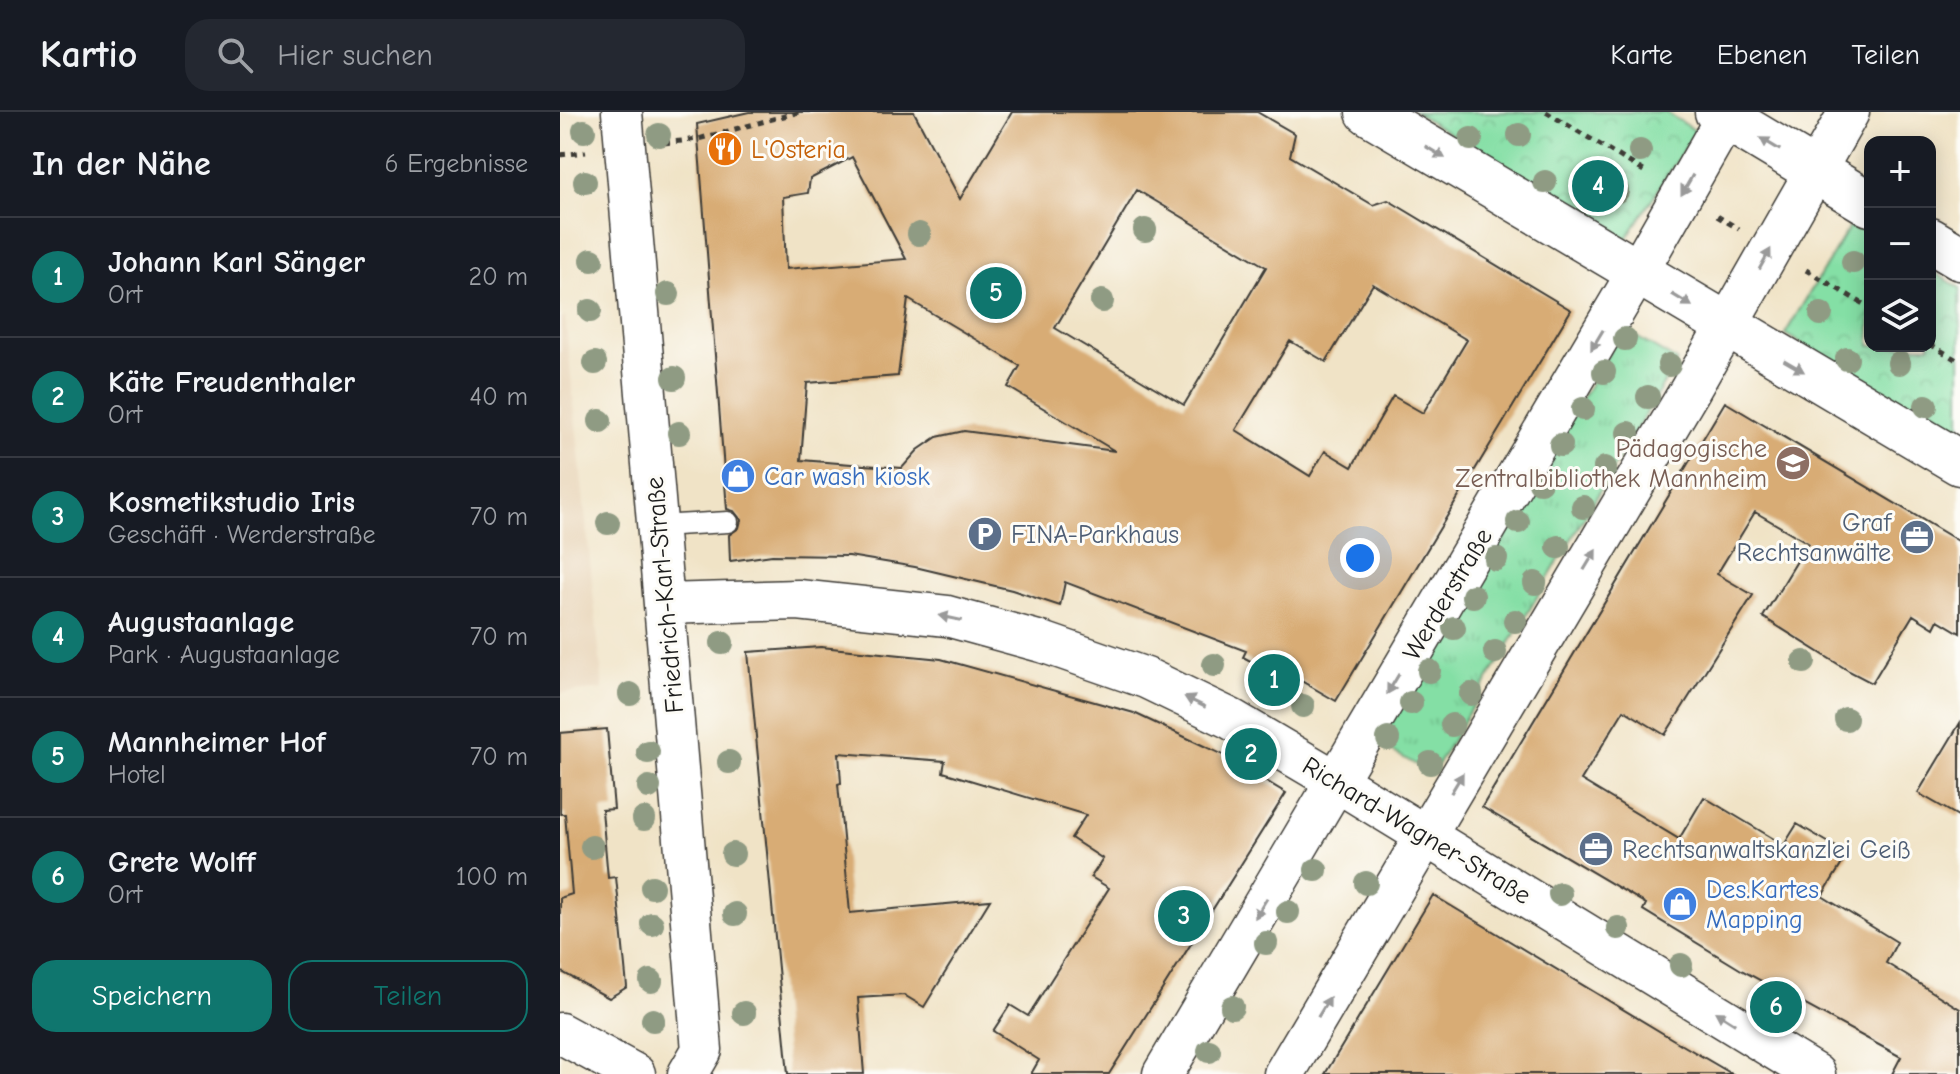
<!DOCTYPE html>
<html lang="de">
<meta charset="utf-8">
<style>
body{margin:0;font-family:"Comic Neue",sans-serif;background:#242831;color:#f1f3f6}
.controls{position:absolute;right:24px;top:24px;display:grid;overflow:hidden;border-radius:16px;box-shadow:0 4px 20px #0003}
.controls button{width:72px;height:72px;display:grid;place-items:center;padding:0;border:0;border-bottom:2px solid #363941;background:#171b24;color:#f1f3f6;font:40px sans-serif}
.you{position:absolute;left:800px;top:446px;width:28px;height:28px;margin:-20px;border:6px solid #fff;border-radius:50%;background:#1a73e8;box-shadow:0 0 0 12px #1a73e833}
.badge{display:grid;place-items:center;width:52px;height:52px;border-radius:50%;background:#0f766e;color:#fff;font-size:26px;font-weight:700}
.pin{position:absolute;translate:-50% -50%;border:4px solid #fff;box-shadow:0 2px 8px #0006}
.list{margin:0;padding:0;list-style:none}
h2{display:flex;justify-content:space-between;align-items:center;height:104px;margin:0;padding:0 32px;font-size:34px}
h2 small{font-size:26px;font-weight:400;color:#9ea1a6}
.list li{display:grid;grid-template-columns:52px 1fr auto;gap:24px;align-items:center;box-sizing:border-box;height:120px;padding:0 32px;border-top:2px solid #363941}
.list b{display:block;font-size:30px;white-space:nowrap}
.list p{margin:0;font-size:26px;white-space:nowrap;color:#9ea1a6}
.list em{font-size:26px;font-style:normal;color:#9ea1a6}
.actions{display:flex;gap:16px;padding:24px 32px}
.actions a{flex:1;padding:18px 0;border:2px solid #0f766e;border-radius:24px;text-align:center;font-size:28px;color:#0f766e}
.actions .main{background:#0f766e;color:#fff}
.icon{flex:none;width:44px;height:44px;fill:none;stroke:currentColor;stroke-width:2;stroke-linecap:round;stroke-linejoin:round}
.map{position:relative;flex:none;width:1400px;height:962px;overflow:hidden}
header{display:flex;align-items:center;gap:48px;box-sizing:border-box;height:112px;padding:0 40px;background:#171b24;border-bottom:2px solid #363941}
header strong{font-size:38px}
nav{display:flex;gap:44px;margin-inline-start:auto;font-size:28px}
.search{width:560px;height:72px;background:#242831;display:flex;align-items:center;gap:20px;box-sizing:border-box;padding:0 28px;border-radius:24px;color:#9ea1a6;font-size:30px}
main{display:flex}
aside{flex:1;background:#171b24}
.map>svg:first-child{display:block}
.built{fill:#e8d4b7}
.grass{fill:url(#grass-tufts);stroke:#507e60;stroke-width:2}
.park{fill:url(#park-crowns);stroke:#507e60;stroke-width:2}
.building{fill:#d8ac74;fill-rule:evenodd}
.lines{fill:none;stroke-linecap:round;stroke-linejoin:round}
.lane-casing{stroke:#3c3a36;stroke-width:23}
.street-casing{stroke:#3c3a36;stroke-width:43}
.primary-casing{stroke:#3c3a36;stroke-width:47}
.path{stroke:#3c3a36;stroke-width:5;stroke-dasharray:6 6;stroke-linecap:butt}
.lane{stroke:#fff;stroke-width:20}
.street{stroke:#fff;stroke-width:40}
.primary{stroke:#fff;stroke-width:44}
.tree{fill:#8f9b83}
.oneway{fill:#999}
.labels{text-anchor:middle;stroke-width:6;stroke-linejoin:round;paint-order:stroke}
.food-label{font-size:26px;fill:#c56008;stroke:#fdfcf7;text-anchor:start}
.education-label{font-size:26px;fill:#785e54;stroke:#fdfcf7;text-anchor:end}
.shop-label{font-size:26px;fill:#366cbe;stroke:#fdfcf7;text-anchor:start}
.service-label{font-size:26px;fill:#4e5e75;stroke:#fdfcf7;text-anchor:start}
.street-label{font-size:26px;fill:#1c1c1c;stroke:#fdfcf7}
</style>
<header>
<strong>Kartio</strong>
<div class="search"><svg class="icon" aria-label="search" viewBox="0 0 24 24"><circle cx="10" cy="10" r="6"/><path d="M15 15l6 6"/></svg>Hier suchen</div>
<nav><a>Karte</a><a>Ebenen</a><a>Teilen</a></nav>
</header>
<main>
<aside>
<h2>In der Nähe<small>6 Ergebnisse</small></h2>
<ul class="list">
<li><span class="badge">1</span><div><b>Johann Karl Sänger</b><p>Ort</p></div><em>20 m</em></li>
<li><span class="badge">2</span><div><b>Käte Freudenthaler</b><p>Ort</p></div><em>40 m</em></li>
<li><span class="badge">3</span><div><b>Kosmetikstudio Iris</b><p>Geschäft · Werderstraße</p></div><em>70 m</em></li>
<li><span class="badge">4</span><div><b>Augustaanlage</b><p>Park · Augustaanlage</p></div><em>70 m</em></li>
<li><span class="badge">5</span><div><b>Mannheimer Hof</b><p>Hotel</p></div><em>70 m</em></li>
<li><span class="badge">6</span><div><b>Grete Wolff</b><p>Ort</p></div><em>100 m</em></li>
</ul>
<div class="actions"><a class="main">Speichern</a><a>Teilen</a></div>
</aside>
<div class="map">
<svg width="1400" height="962" viewBox="0 0 1400 962">
<defs>
<pattern id="grass-tufts" width="24" height="20" patternUnits="userSpaceOnUse" patternTransform="scale(2)"><rect width="24" height="20" fill="#84dfa5"/><path d="M3 7l-1-3M5 7V3M7 7l1-3M15 17l-1-3M17 17v-4M19 17l1-3" fill="none" stroke="#71bf8d"/></pattern>
<pattern id="park-crowns" width="20" height="18" patternUnits="userSpaceOnUse" patternTransform="scale(2)"><rect width="20" height="18" fill="#84dfa5"/><path d="M2 6a3 3 0 1 1 6 0M12 15a3 3 0 1 1 6 0" fill="none" stroke="#71bf8d"/></pattern>
</defs>
<rect width="100%" height="100%" fill="#fdfcf7"/>
<filter id="ink" filterUnits="userSpaceOnUse"><feTurbulence type="fractalNoise" baseFrequency=".0125" numOctaves="2"/><feDisplacementMap in="SourceGraphic" scale="16" xChannelSelector="R" yChannelSelector="G"/><feConvolveMatrix kernelMatrix="1 2 1 2 8 2 1 2 1" color-interpolation-filters="sRGB"/></filter>
<filter id="wash" filterUnits="userSpaceOnUse"><feTurbulence type="fractalNoise" baseFrequency=".006" numOctaves="4" result="noise"/><feDisplacementMap in="SourceGraphic" scale="32" xChannelSelector="R" yChannelSelector="G"/><feGaussianBlur stdDeviation="1.8" result="paint"/><feColorMatrix in="noise" values="0 0 0 0 0 0 0 0 0 0 0 0 0 0 0 0 0 1.4 0 .05"/><feComposite in="paint" operator="in"/></filter>
<g filter="url(#wash)">
<rect width="100%" height="100%" fill="#f0e3c6"/>
<!-- built -->
<path class="built" d="M0,205H5L43,577L0,581Z"/>
<!-- grass -->
<path class="grass" d="M1063,217L1117,249L872,662L818,631Z"/>
<!-- park -->
<path class="park" d="M855,0H1105L1136,19L1065,129Z
M1291,112L1310,123V234H1370V158L1400,176V326L1225,222Z"/>
<g id="blocks">
<!-- building -->
<path class="building" d="M189,0H354L400,87L452,0H697L735,22L730,44L813,93L828,88L1011,198L776,589L729,562L726,568L683,545L686,539L505,470L500,494L452,478L355,455L289,444L212,443L170,449L169,423L179,416L181,408L174,399L167,397L137,12ZM292,45L346,147L226,157L223,85L248,81L250,67ZM577,78L706,155L624,293L495,216ZM813,172L907,228L863,301L833,284L792,355L765,339L750,364L676,318L730,229L766,250ZM348,187L460,254L448,275L555,339L404,319L377,325L358,338L342,356L241,348L247,271L338,264Z
M1165,290L1400,430V521L1378,508L1374,516L1353,503L1312,571L1289,559L1203,505L1248,431L1195,400L1157,462L1193,483L1105,623L1064,598L1021,668L1119,727L1144,685L1224,733L1237,712L1288,742L1262,784L1337,830L1326,851L1400,897V962H1332L1341,945L1183,859L1083,798L1086,792L922,695Z
M261,535L381,547L574,601L661,642L726,681L549,962H471L479,948L433,919L450,893L468,904L549,776L531,765L543,747L511,726L526,703L383,660L385,649L279,641L281,671L278,672L290,801L430,788L364,895L344,883L298,886L304,962H228L188,540Z
M1400,611V705L1358,681Z
M47,617L54,697L42,698L48,766L56,765L67,875L49,886L0,859V786L12,782L5,702H0V621Z
M873,783L1119,931L1172,962H765Z"/>
</g>
</g>
<g filter="url(#ink)">
<use href="#blocks" fill-opacity="0" stroke="#3c3a36" stroke-width="2"/>
<g class="lines">
<!-- lane casing -->
<g class="lane-casing">
<path id="lane" d="M98,414L168,410"/>
</g>
<!-- street casing -->
<g class="street-casing">
<path id="street" d="M62,0L142,938L128,962
M104,492L238,488L387,504L485,531L586,566L671,607L776,669L1255,962
M0,921L75,962
M603,962L1077,161L1169,0
M724,962L1130,278L1289,0"/>
</g>
<!-- primary casing -->
<g class="primary-casing">
<path id="primary" d="M808,0L1400,351
M1157,0L1310,92
M1370,128L1400,146"/>
</g>
<!-- path -->
<path class="path" d="M986,0L1087,61
M104,31L138,27L239,0
M0,43L26,40
M1157,104L1179,117
M1246,158L1310,196
M1370,232L1400,250"/>
<!-- lane -->
<use href="#lane" class="lane"/>
<!-- street -->
<use href="#street" class="street"/>
<!-- primary -->
<use href="#primary" class="primary"/>
</g>
<!-- trees -->
<g class="tree">
<circle cx="24" cy="19" r="12"/>
<circle cx="99" cy="23" r="12"/>
<circle cx="959" cy="23" r="12"/>
<circle cx="911" cy="27" r="12"/>
<circle cx="1080" cy="39" r="12"/>
<circle cx="25" cy="70" r="12"/>
<circle cx="985" cy="70" r="12"/>
<circle cx="1057" cy="79" r="12"/>
<circle cx="585" cy="118" r="12"/>
<circle cx="359" cy="122" r="12"/>
<circle cx="32" cy="148" r="12"/>
<circle cx="1293" cy="150" r="12"/>
<circle cx="108" cy="182" r="12"/>
<circle cx="542" cy="189" r="12"/>
<circle cx="30" cy="199" r="12"/>
<circle cx="1261" cy="202" r="12"/>
<circle cx="1065" cy="227" r="12"/>
<circle cx="1287" cy="247" r="12"/>
<circle cx="35" cy="251" r="12"/>
<circle cx="1339" cy="251" r="12"/>
<circle cx="1109" cy="253" r="12"/>
<circle cx="1044" cy="260" r="12"/>
<circle cx="114" cy="266" r="12"/>
<circle cx="1088" cy="285" r="12"/>
<circle cx="1366" cy="294" r="12"/>
<circle cx="1023" cy="297" r="12"/>
<circle cx="40" cy="309" r="12"/>
<circle cx="119" cy="321" r="12"/>
<circle cx="1068" cy="321" r="12"/>
<circle cx="1001" cy="333" r="12"/>
<circle cx="1045" cy="356" r="12"/>
<circle cx="980" cy="370" r="12"/>
<circle cx="1023" cy="395" r="12"/>
<circle cx="958" cy="410" r="12"/>
<circle cx="48" cy="411" r="12"/>
<circle cx="998" cy="435" r="12"/>
<circle cx="936" cy="447" r="12"/>
<circle cx="975" cy="471" r="12"/>
<circle cx="913" cy="484" r="12"/>
<circle cx="955" cy="509" r="12"/>
<circle cx="894" cy="516" r="12"/>
<circle cx="162" cy="531" r="12"/>
<circle cx="935" cy="540" r="12"/>
<circle cx="1244" cy="550" r="12"/>
<circle cx="654" cy="553" r="12"/>
<circle cx="869" cy="559" r="12"/>
<circle cx="70" cy="582" r="12"/>
<circle cx="911" cy="582" r="12"/>
<circle cx="851" cy="591" r="12"/>
<circle cx="743" cy="594" r="12"/>
<circle cx="1286" cy="607" r="12"/>
<circle cx="892" cy="613" r="12"/>
<circle cx="828" cy="627" r="12"/>
<circle cx="88" cy="640" r="12"/>
<circle cx="169" cy="650" r="12"/>
<circle cx="870" cy="651" r="12"/>
<circle cx="89" cy="675" r="12"/>
<circle cx="84" cy="707" r="12"/>
<circle cx="32" cy="735" r="12"/>
<circle cx="173" cy="742" r="12"/>
<circle cx="756" cy="758" r="12"/>
<circle cx="806" cy="771" r="12"/>
<circle cx="92" cy="775" r="12"/>
<circle cx="1000" cy="782" r="12"/>
<circle cx="728" cy="800" r="12"/>
<circle cx="175" cy="802" r="12"/>
<circle cx="92" cy="812" r="12"/>
<circle cx="1058" cy="816" r="12"/>
<circle cx="706" cy="831" r="12"/>
<circle cx="1121" cy="853" r="12"/>
<circle cx="91" cy="869" r="12"/>
<circle cx="672" cy="895" r="12"/>
<circle cx="184" cy="901" r="12"/>
<circle cx="1204" cy="903" r="12"/>
<circle cx="93" cy="908" r="12"/>
<circle cx="649" cy="939" r="12"/>
</g>
<!-- one-way arrows -->
<defs><path id="oneway-solid" d="M-6-.8H1V-3.2L6.5 0L1 3.2V.8H-6Z" transform="scale(2)"/></defs>
<g class="oneway">
<use href="#oneway-solid" transform="translate(1210 32) rotate(-149)"/>
<use href="#oneway-solid" transform="translate(875 40) rotate(31)"/>
<use href="#oneway-solid" transform="translate(1127 73) rotate(120)"/>
<use href="#oneway-solid" transform="translate(1205 147) rotate(-61)"/>
<use href="#oneway-solid" transform="translate(1122 188) rotate(31)"/>
<use href="#oneway-solid" transform="translate(1037 228) rotate(121)"/>
<use href="#oneway-solid" transform="translate(1234 254) rotate(30)"/>
<use href="#oneway-solid" transform="translate(1030 448) rotate(-59)"/>
<use href="#oneway-solid" transform="translate(390 506) rotate(-168)"/>
<use href="#oneway-solid" transform="translate(833 572) rotate(121)"/>
<use href="#oneway-solid" transform="translate(635 590) rotate(-154)"/>
<use href="#oneway-solid" transform="translate(897 671) rotate(-59)"/>
<use href="#oneway-solid" transform="translate(701 796) rotate(121)"/>
<use href="#oneway-solid" transform="translate(764 895) rotate(-59)"/>
<use href="#oneway-solid" transform="translate(1165 906) rotate(-148)"/>
</g>
</g>
<!-- icons -->
<defs>
<g id="restaurant-disc" transform="scale(1.8)"><circle r="9.5" fill="#e8710a" stroke="#fdfcf7"/><path d="M-5-6h1v4h1v-4h1v4h1v-4h1v5L-1.5 .5V6h-2V.5L-5-1ZM5-6V6H3V1.5H1.5Q1.5-4 5-6Z" fill="#fff"/></g>
<g id="university-disc" transform="scale(1.8)"><circle r="9.5" fill="#8d6e63" stroke="#fdfcf7"/><path d="M0-5L7-2L0 1L-7-2ZM-4 1L0 2.5L4 1V4Q0 6-4 4Z" fill="#fff"/></g>
<g id="shop-disc" transform="scale(1.8)"><circle r="9.5" fill="#3f7fe0" stroke="#fdfcf7"/><path d="M-5-2.5h2.3a2.7 3.5 0 0 1 5.4 0H5L5.5 6h-11ZM-1.5-2.5h3a1.5 2.3 0 0 0-3 0Z" fill="#fff"/></g>
<g id="parking-disc" transform="scale(1.8)"><circle r="9.5" fill="#5c6f8a" stroke="#fdfcf7"/><path d="M-3.5-5.5H1a3.5 3.5 0 0 1 0 7H-1V5.5H-3.5ZM-1-3.4V-.6H.8a1.4 1.4 0 0 0 0-2.8Z" fill="#fff"/></g>
<g id="office-disc" transform="scale(1.8)"><circle r="9.5" fill="#5c6f8a" stroke="#fdfcf7"/><path d="M-6-3h4V-5.5h4V-3h4V5H-6ZM-1-4.5V-3h2v-1.5ZM-6 0V1H6V0Z" fill="#fff"/></g>
</defs>
<g fill-rule="evenodd">
<use href="#restaurant-disc" x="165" y="37"/>
<use href="#university-disc" x="1233" y="351"/>
<use href="#shop-disc" x="178" y="364"/>
<use href="#parking-disc" x="425" y="422"/>
<use href="#office-disc" x="1357" y="425"/>
<use href="#office-disc" x="1036" y="737"/>
<use href="#shop-disc" x="1120" y="792"/>
</g>
<g class="labels">
<!-- food labels -->
<g class="food-label">
<text x="191" y="46">L'Osteria</text>
</g>
<!-- education labels -->
<g class="education-label">
<text x="1207" y="345">Pädagogische<tspan x="1207" dy="30">Zentralbibliothek Mannheim</tspan></text>
</g>
<!-- shop labels -->
<g class="shop-label">
<text x="204" y="373">Car wash kiosk</text>
<text x="1146" y="786">Des.Kartes<tspan x="1146" dy="30">Mapping</tspan></text>
</g>
<!-- service labels -->
<g class="service-label">
<text x="1331" y="419" text-anchor="end">Graf<tspan x="1331" dy="30">Rechtsanwälte</tspan></text>
<text x="451" y="431">FINA-Parkhaus</text>
<text x="1062" y="746">Rechtsanwaltskanzlei Geiß</text>
</g>
<!-- street labels -->
<g class="street-label">
<text transform="translate(887 482) rotate(-59)" y="9">Werderstraße</text>
<text transform="translate(104 483) rotate(-95)" y="9">Friedrich-Karl-Straße</text>
<text transform="translate(857 718) rotate(31)" y="9">Richard-Wagner-Straße</text>
</g>
</g>
</svg>
<div class="controls">
<button>+</button>
<button>−</button>
<button><svg class="icon" aria-label="layers" viewBox="0 0 24 24"><path d="M12 4l9 5-9 5-9-5zM3 14l9 5 9-5"/></svg></button>
</div>
<div class="you"></div>
<div class="pin badge" style="left:714px;top:568px">1</div>
<div class="pin badge" style="left:691px;top:642px">2</div>
<div class="pin badge" style="left:624px;top:804px">3</div>
<div class="pin badge" style="left:1038px;top:74px">4</div>
<div class="pin badge" style="left:436px;top:181px">5</div>
<div class="pin badge" style="left:1216px;top:895px">6</div>
</div>
</main>
